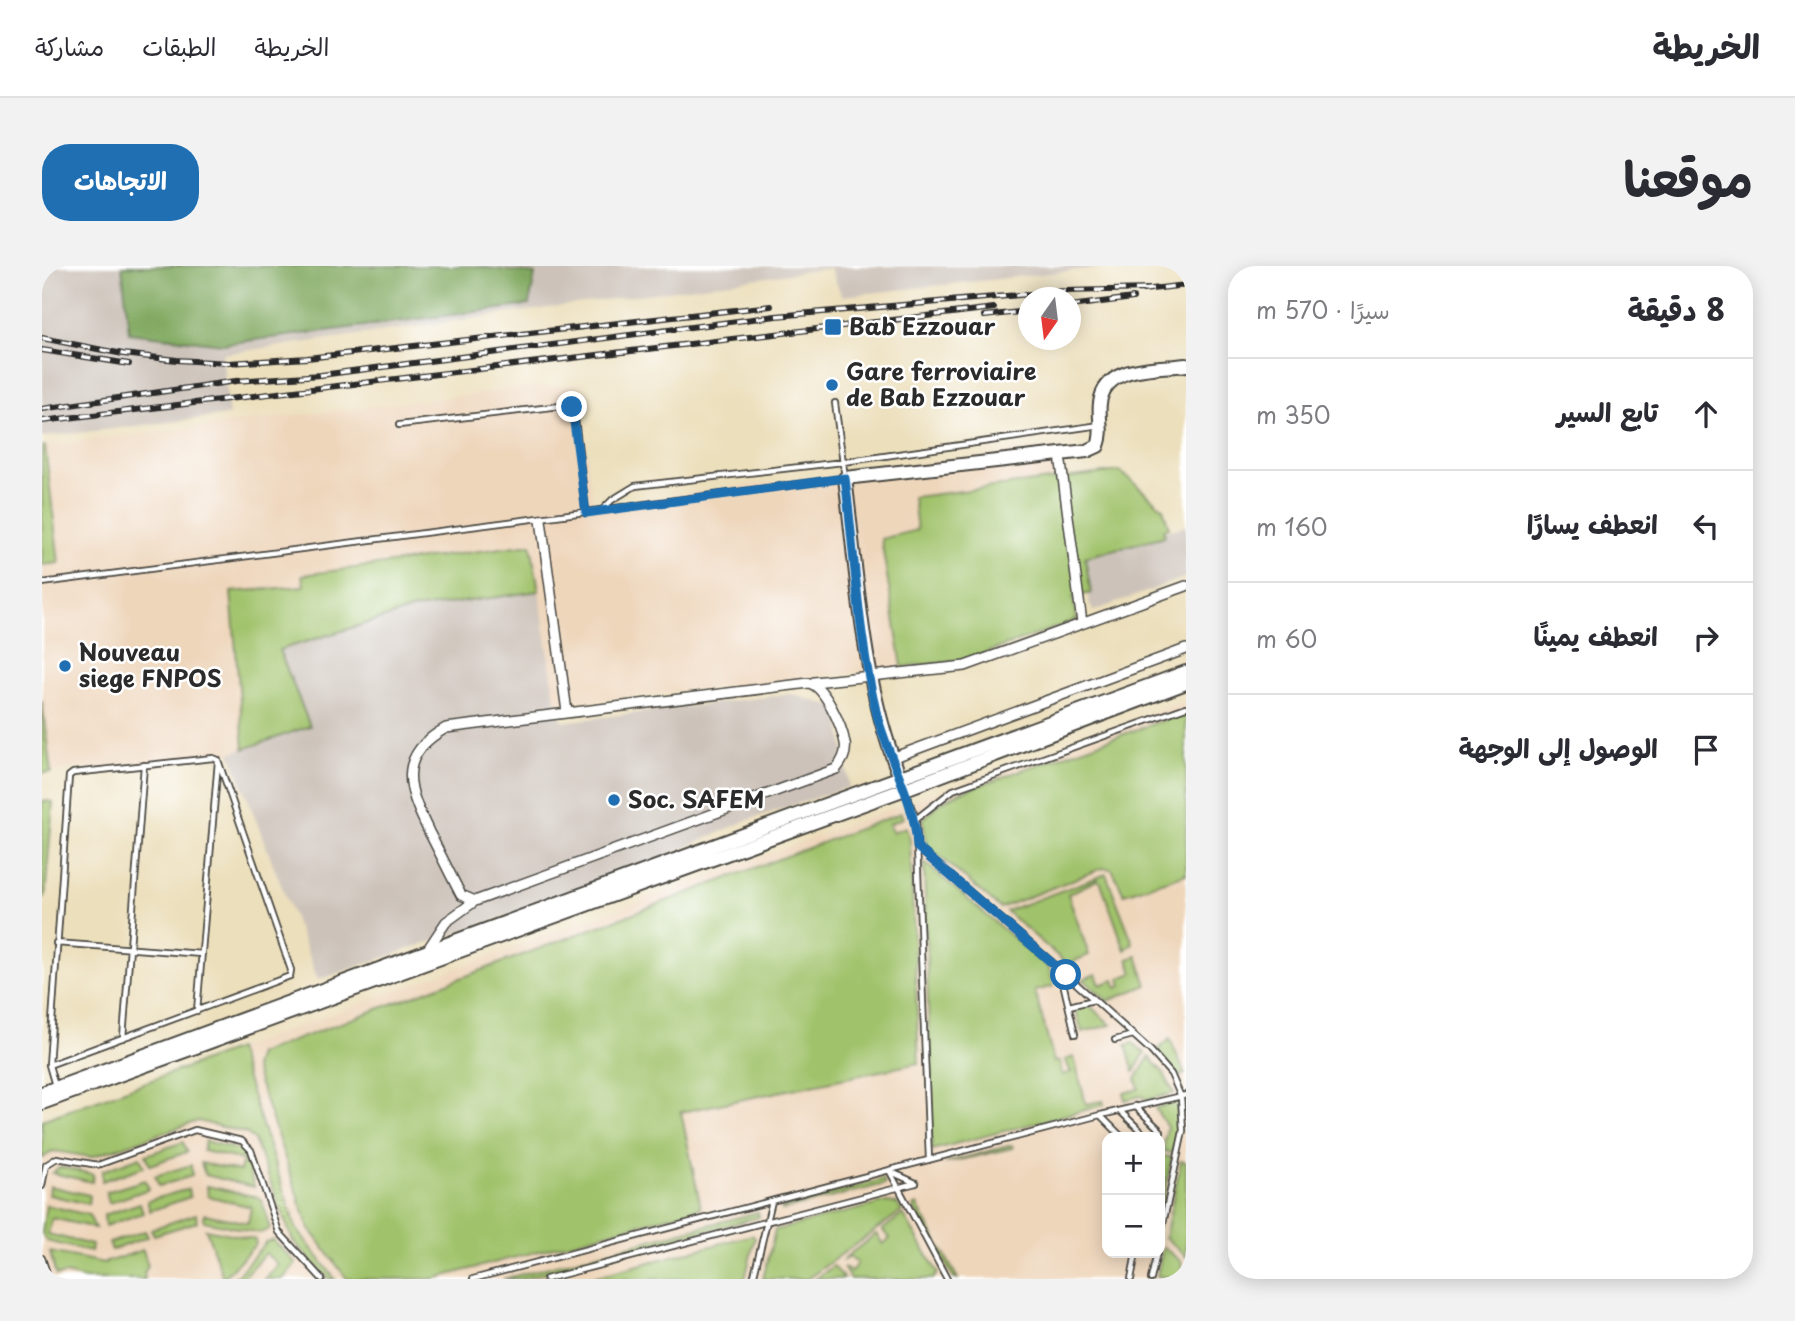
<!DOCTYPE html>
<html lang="ar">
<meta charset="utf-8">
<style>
body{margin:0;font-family:"Playpen Sans","Playpen Sans Arabic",sans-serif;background:#f2f2f3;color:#2b2b33;direction:rtl}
.controls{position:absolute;right:21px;bottom:21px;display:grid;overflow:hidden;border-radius:14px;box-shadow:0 4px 18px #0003}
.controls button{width:63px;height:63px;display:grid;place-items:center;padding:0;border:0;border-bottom:2px solid #e1e1e2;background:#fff;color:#2b2b33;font:35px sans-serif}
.compass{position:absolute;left:976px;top:21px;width:63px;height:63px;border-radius:50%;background:#fff;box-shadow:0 4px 18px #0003;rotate:194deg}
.stop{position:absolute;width:21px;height:21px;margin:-16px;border:5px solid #1f6fb2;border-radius:50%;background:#fff}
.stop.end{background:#1f6fb2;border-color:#fff;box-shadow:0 2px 7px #0008}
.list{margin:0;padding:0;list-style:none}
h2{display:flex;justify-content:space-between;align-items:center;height:91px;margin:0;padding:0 28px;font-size:30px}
h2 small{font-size:23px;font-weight:400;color:#7c7c81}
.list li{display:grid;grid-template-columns:46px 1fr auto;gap:21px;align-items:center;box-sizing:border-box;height:112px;padding:0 28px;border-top:2px solid #e1e1e2}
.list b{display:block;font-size:26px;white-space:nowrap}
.list em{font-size:23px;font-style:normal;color:#7c7c81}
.icon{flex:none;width:38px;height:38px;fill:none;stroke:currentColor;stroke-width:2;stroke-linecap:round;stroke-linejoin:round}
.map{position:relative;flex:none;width:1144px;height:1013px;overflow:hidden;direction:ltr;border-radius:28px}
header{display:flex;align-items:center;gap:42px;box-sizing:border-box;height:98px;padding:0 35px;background:#fff;border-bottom:2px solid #e1e1e2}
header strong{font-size:33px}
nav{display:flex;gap:38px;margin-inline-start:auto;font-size:24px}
.intro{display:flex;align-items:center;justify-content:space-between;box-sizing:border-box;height:168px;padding:0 42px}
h1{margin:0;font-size:49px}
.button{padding:18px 32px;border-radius:28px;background:#1f6fb2;color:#fff;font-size:24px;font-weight:700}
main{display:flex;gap:42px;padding:0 42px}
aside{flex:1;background:#fff;border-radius:28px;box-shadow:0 4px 18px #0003}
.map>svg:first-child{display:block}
.built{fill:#eed6bb;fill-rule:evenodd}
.industrial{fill:#ccc2b9}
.green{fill:#a0c26b;stroke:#66764b;stroke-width:2}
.forest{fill:#80a85f;stroke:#566a45;stroke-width:2}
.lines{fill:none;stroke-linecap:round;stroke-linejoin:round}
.lane-casing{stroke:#484641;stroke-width:8}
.street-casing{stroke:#484641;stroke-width:12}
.secondary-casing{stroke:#484641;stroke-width:16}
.lane{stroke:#fff;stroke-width:4.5}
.street{stroke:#fff;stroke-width:9}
.secondary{stroke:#fff;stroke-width:12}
.rail-casing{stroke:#2b2b2b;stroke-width:6}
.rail{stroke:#fff;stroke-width:3.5;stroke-dasharray:10;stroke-linecap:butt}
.route{stroke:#1f6fb2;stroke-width:9}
.poi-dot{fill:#1f6fb2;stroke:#fff;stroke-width:2.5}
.labels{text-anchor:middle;stroke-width:5;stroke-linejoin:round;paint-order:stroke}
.poi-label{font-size:23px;font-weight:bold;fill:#2b2b2b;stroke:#fff;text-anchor:start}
</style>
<header>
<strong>الخريطة</strong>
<nav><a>الخريطة</a><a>الطبقات</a><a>مشاركة</a></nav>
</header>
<div class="intro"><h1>موقعنا</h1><a class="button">الاتجاهات</a></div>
<main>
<aside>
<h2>8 دقيقة<small>سيرًا · 570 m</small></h2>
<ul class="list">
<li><svg class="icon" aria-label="ahead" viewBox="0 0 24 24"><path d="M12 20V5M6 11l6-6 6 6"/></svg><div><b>تابع السير</b></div><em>350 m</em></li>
<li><svg class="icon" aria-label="left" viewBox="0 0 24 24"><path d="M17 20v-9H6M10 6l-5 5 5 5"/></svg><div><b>انعطف يسارًا</b></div><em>160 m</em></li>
<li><svg class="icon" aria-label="right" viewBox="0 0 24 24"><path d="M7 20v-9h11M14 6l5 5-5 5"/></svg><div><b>انعطف يمينًا</b></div><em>60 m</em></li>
<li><svg class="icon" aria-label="arrive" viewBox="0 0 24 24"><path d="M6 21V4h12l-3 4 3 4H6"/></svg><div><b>الوصول إلى الوجهة</b></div></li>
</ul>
</aside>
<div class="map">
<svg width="1144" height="1013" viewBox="0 0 1144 1013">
<rect width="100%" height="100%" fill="#fff"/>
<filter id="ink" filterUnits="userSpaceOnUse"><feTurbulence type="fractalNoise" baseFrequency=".0143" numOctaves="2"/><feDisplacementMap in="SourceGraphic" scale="14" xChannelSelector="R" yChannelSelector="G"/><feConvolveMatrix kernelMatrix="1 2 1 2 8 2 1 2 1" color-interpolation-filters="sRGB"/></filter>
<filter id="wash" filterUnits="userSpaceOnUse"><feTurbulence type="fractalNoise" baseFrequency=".00686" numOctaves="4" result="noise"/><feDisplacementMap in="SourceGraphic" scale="28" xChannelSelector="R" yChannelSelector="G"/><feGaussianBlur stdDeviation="1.57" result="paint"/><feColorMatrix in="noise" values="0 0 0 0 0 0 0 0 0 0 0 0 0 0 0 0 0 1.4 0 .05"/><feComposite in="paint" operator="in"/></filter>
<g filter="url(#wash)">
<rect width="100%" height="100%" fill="#ecdfbc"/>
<!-- built -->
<path class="built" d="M536,118L551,239L1012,181L1035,354L924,394L514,439L496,325L372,343L237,384L268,460L191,487L0,507V180L482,122Z
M1144,435V1013H0V854ZM1065,871H1118V987H1065Z"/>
<!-- industrial -->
<path class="industrial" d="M0,0H1074L800,30L788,2L180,88L187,149L0,171Z
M1144,260V311L1052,345L1047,337L1039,287Z
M497,325L514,439L521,456L749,428L796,442L807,521L703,555L571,614L276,714L188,487L268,459L236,384L372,343Z"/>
<!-- green -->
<path class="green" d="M0,180H3L17,297L0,299Z
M1078,205L1121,242L1127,262L1121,263L1123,270L1043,291L1049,327L1031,331L1035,354L924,394L860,401L839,273L875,264L871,231Z
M489,278L497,325L372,343L237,384L268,460L202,483L189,326L262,320L260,309Z
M0,435L9,506L0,507Z
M1144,446V608L1082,628L1070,603L1061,602L958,642L884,579L881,553L899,536L918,526Z
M0,535L11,536L3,632H0Z
M859,547L861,552L847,558L850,566L864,561L868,573L877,797L639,846L659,942L391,1013H305L266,960L212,801L216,788Z
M882,596L1007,702L1012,720L993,725L1012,796L1018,795L1020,809L1029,806L1023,794L1032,791L1044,838L1061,835L1062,839L890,884Z
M1064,608L1091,677L1083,684L1059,617L1055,614L1026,628L1047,689L1025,698L964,645Z
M1095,690L1105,719L1066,735L1041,713L1054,708L1058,719L1072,714L1075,722L1080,720L1078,712L1091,707L1086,693Z
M1047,739L1069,759L1040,766L1033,742Z
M1128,773L1143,808L1136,811L1116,784Z
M1091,777L1103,787L1092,806L1084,779Z
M195,783L254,962L293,1013H287L251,975L212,874L204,867L156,855L49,891L12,885L0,892V854Z
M1107,791L1121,806L1132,827L1105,834L1099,830L1083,834L1082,827L1097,823L1094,813Z
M1135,836L1137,858L1131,887L1121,885L1125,861L1113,842Z
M163,875L201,885L212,921L163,909L159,897L198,905L201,894L161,885Z
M141,876L145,886L108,899L104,889Z
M970,879L971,882L905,897L906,896Z
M1120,890L1130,891L1119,943L1118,903Z
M98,891L102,901L60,915V905Z
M1139,895L1144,896V991L1123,971Z
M149,899L150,910L117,920L113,910Z
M18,901L51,908L50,916L10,907Z
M841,913L843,918L740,944L739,942Z
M103,914L107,923L67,937L64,926Z
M8,920L47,929L46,938L7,929Z
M165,920L215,931L220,935L228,963L218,967L162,955V948L206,957L209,941L166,930Z
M146,923L148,931L108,945L105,935Z
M845,936L855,938L860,945L765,1013H721L733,964Z
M98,937L101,947L63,960L62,949Z
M4,939L47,949L53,962L10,952L6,968L50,979L49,986L4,975L0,967Z
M875,939L916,1013H912L871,941Z
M716,946L717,951L480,1013H461Z
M154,948L155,956L112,969L109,963Z
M861,948L896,1007L891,1013H808L801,1001L809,1006L815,997L808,991L802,994L804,991L834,968L841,978L848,972L840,964Z
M164,963L213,973L214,978L181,1012Z
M103,965L106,971L70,984L67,977Z
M710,969L713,972L703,1013H544Z
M231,974L254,997L241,1013H223L236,998L223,987L200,1013H192L224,976Z
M1121,981L1139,995L1143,1013L1115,1010Z
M101,984L106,1000L102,1007L103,1013H43L23,1008L14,1010L8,986L62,997Z
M792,1000L802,1013H774L791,1000Z"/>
<!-- forest -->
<path class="forest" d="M80,0H430L493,8L487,39L181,78L87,67Z"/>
</g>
<g filter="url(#ink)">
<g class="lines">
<!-- lane casing -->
<g class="lane-casing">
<path id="lane" d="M357,159L527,139L532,144L544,247
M561,243L570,234L593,220L801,196L1058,159
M0,317L803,212L793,137
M863,524L874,553L887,894
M874,553L911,524L1144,441
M875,581L1018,703L1108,784L1129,808L1139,831L1141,865L1118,972
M14,677L160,688
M1018,704L1033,768
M1027,740L1052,734
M155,745L176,495
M81,772L102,499
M1073,774L1091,769
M7,799L248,710L249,704L176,494L171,492L31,507L27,510L7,799L13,820
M1093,840L1119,865L1117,871
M1078,845L1105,871
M1059,849L1144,829
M847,904L905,1013
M847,905L874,917
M0,920L4,899L15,892L56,899L153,864L200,875L209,884L237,966L280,1013
M0,992L7,1013
M431,1013L1058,849L1080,871
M504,1013L874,917
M711,1013L730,935
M1089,1013L1094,987
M1109,1013L1115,987"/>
</g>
<!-- street casing -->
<g class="street-casing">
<path id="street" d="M1018,189L1040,357
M499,254L525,446
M772,416L923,400L1144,320
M767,417C783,420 800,461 803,477C805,488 800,496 794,503L433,635L419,629C408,608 398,587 387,566C366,523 353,490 404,462Z
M850,492L1144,383
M384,686L404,656L433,635"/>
</g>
<!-- secondary casing -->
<g class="secondary-casing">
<path id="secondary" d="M860,516C820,420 816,315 803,212L1045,185L1056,180C1062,165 1056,153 1058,137C1063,98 1114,103 1144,99
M0,827L1144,406
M0,837L863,523L1144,417"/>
</g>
<!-- lane -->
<use href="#lane" class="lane"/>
<!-- street -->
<use href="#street" class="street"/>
<!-- secondary -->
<use href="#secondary" class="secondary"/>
<!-- rail casing -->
<g class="rail-casing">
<path id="rail" d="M1101,24L1144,19
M1028,40L1091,32
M942,50L987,45
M0,72L81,88L135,94L187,97L265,92L729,40
M0,84L87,98
M0,143L194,115L279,109L734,50L1023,25L1109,23
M0,155L952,42"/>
</g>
<!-- rail -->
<use href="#rail" class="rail"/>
</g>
</g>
<g class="lines" filter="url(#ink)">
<!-- route -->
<path class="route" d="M530,141L544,247L803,212C813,290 816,373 835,449C847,495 873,533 875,581L1024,709"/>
</g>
<!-- markers -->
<g class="poi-dot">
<rect x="782" y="52" width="18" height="18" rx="3.5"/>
<circle cx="790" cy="119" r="7"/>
<circle cx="23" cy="400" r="7"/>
<circle cx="572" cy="534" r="7"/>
</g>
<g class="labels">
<!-- poi labels -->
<g class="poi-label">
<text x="807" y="69">Bab Ezzouar</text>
<text x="804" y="114">Gare ferroviaire<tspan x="804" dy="26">de Bab Ezzouar</tspan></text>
<text x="37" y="395">Nouveau<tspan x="37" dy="26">siege FNPOS</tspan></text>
<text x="586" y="542">Soc. SAFEM</text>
</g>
</g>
</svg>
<div class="controls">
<button>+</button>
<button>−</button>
</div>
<svg class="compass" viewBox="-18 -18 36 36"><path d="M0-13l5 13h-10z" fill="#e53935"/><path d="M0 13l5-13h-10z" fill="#7c7c81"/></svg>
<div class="stop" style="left:1024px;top:709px"></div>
<div class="stop end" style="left:530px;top:141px"></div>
</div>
</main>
